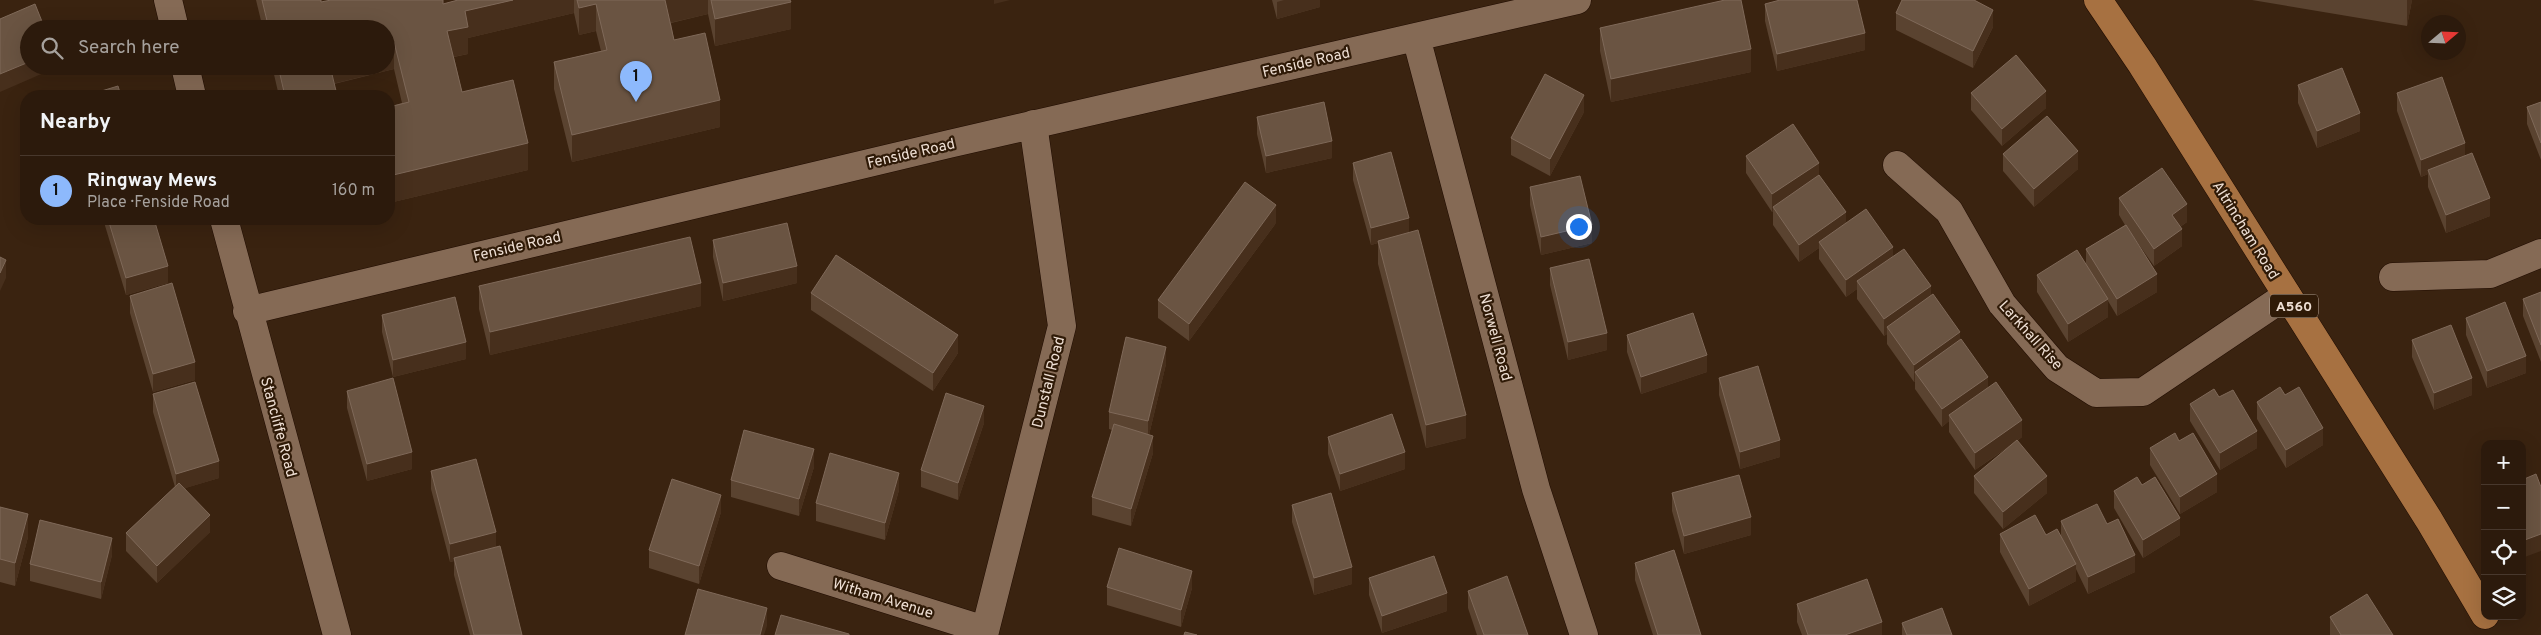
<!DOCTYPE html>
<meta charset="utf-8">
<style>
body{margin:0;font-family:Overpass,sans-serif;background:#38271a;color:#f1f3f6}
.controls{position:absolute;right:15px;bottom:15px;display:grid;overflow:hidden;border-radius:10px;box-shadow:0 5px 20px #0002}
.controls button{width:45px;height:45px;display:grid;place-items:center;padding:0;border:0;border-bottom:1px solid #48382d;background:#2c1a0c;color:#f1f3f6;font:25px sans-serif}
.compass{position:absolute;left:2421px;top:15px;width:45px;height:45px;border-radius:50%;background:#2c1a0c;box-shadow:0 5px 20px #0002;rotate:71deg}
.you{position:absolute;left:1578px;top:226px;width:18px;height:18px;margin:-12px;border:4px solid #fff;border-radius:50%;background:#1a73e8;box-shadow:0 0 0 8px #1a73e833}
.badge{display:grid;place-items:center;width:32px;height:32px;border-radius:50%;background:#8db9fc;color:#111;font-size:16px;font-weight:700}
.pin{position:absolute;translate:-50% -41px;filter:drop-shadow(0 1px 2px #0008)}
.pin::after{content:'';position:absolute;top:26px;width:18px;height:15px;background:inherit;clip-path:polygon(0 0,100% 0,50% 100%)}
.list{margin:0;padding:0;list-style:none}
h2{display:flex;justify-content:space-between;align-items:center;height:65px;margin:0;padding:0 20px;font-size:21px}
h2 small{font-size:16px;font-weight:400;color:#a6a19d}
.list li{display:grid;grid-template-columns:32px 1fr auto;gap:15px;align-items:center;box-sizing:border-box;height:70px;padding:0 20px;border-top:1px solid #48382d}
.list b{display:block;font-size:19px;white-space:nowrap}
.list p{margin:0;font-size:16px;white-space:nowrap;color:#a6a19d}
.list em{font-size:16px;font-style:normal;color:#a6a19d}
.icon{flex:none;width:28px;height:28px;fill:none;stroke:currentColor;stroke-width:2;stroke-linecap:round;stroke-linejoin:round}
.map{position:relative;flex:none;width:2541px;height:635px;overflow:hidden}
.search{position:absolute;background:#2c1a0c;box-shadow:0 5px 20px #0002;left:20px;top:20px;width:375px;height:55px;display:flex;align-items:center;gap:12px;box-sizing:border-box;padding:0 18px;border-radius:28px;color:#a6a19d;font-size:19px}
.panel{position:absolute;background:#2c1a0c;box-shadow:0 5px 20px #0002;left:20px;top:90px;width:375px;height:135px;border-radius:20px}
.map>svg:first-child{display:block}
.lines{fill:none;stroke-linecap:round;stroke-linejoin:round}
.minor-casing{stroke:#200c00;stroke-width:29}
.major-casing{stroke:#200c00;stroke-width:29}
.minor{stroke:#856a55;stroke-width:28}
.major{stroke:#a77141;stroke-width:28}
.wall{fill:#5a4330}
.shaded-wall{fill:#472f1c}
.building{fill:#6a5442;stroke:#7f6959}
.labels{text-anchor:middle;stroke-width:4.5;stroke-linejoin:round;paint-order:stroke}
.shield{fill:#2f1a07;stroke:#b5a496;stroke-width:1}
.shield-label{font-size:14px;font-weight:bold;fill:#eedfd4}
.street-label{font-size:15px;fill:#eedfd4;stroke:#2f1a07}
</style>
<div class="map">
<svg width="2541" height="635" viewBox="0 0 2541 635">
<rect width="100%" height="100%" fill="#3a2310"/>
<g class="lines">
<!-- minor casing -->
<g class="minor-casing">
<path id="minor" d="M168,0L175,29
M1416,37L1536,489L1584,635
M185,66L192,96
M1897,165L1949,211L2002,304L2057,368L2096,393L2143,392L2287,295
M224,219L337,635
M2393,277L2490,274L2541,253
M247,311L949,144L1577,0
M781,566L985,630
M984,635L1062,326L1033,124"/>
</g>
<!-- major casing -->
<g class="major-casing">
<path id="major" d="M2098,0L2142,65L2429,520L2485,615"/>
</g>
<!-- minor -->
<use href="#minor" class="minor"/>
<!-- major -->
<use href="#major" class="major"/>
</g>
<!-- wall -->
<path class="wall" d="M256,0H321V2L443,4L458,0H790L791,29L715,46L708,14L671,23L674,40L720,127L572,162L554,89V62L601,51L596,31L579,35L574,13L468,38V54L454,57L462,92L528,170L389,203V107L402,103L394,69L334,84L337,96H279L272,66H386V29H263Z
M1272,0H1320V7L1277,19Z
M2252,0H2412L2407,26Z
M1765,4L1865,50L1777,71L1765,21Z
M1896,13L1993,27L1973,68L1896,30Z
M1600,28L1751,72L1611,102L1600,51Z
M2298,85L2360,131L2317,148L2298,103Z
M1971,93L2046,108L2002,146L1971,110Z
M2397,93L2465,155L2490,216L2446,233L2428,187V174L2421,177L2397,111Z
M2541,102V160L2527,124V107Z
M1584,112L1550,176L1511,155V138Z
M1257,117L1332,158L1266,173L1257,134Z
M2003,154L2078,169L2034,207L2003,171Z
M1746,156L1819,175L1846,223L1893,256L1931,296L1960,340L1988,387L2022,437L2017,441L2047,493L2003,529L1974,493V476L2010,446L1975,470L1949,432V421L1942,427L1915,389V381L1914,382L1887,344V334L1884,336L1857,299V289L1846,297L1819,259V248L1799,262L1773,225V211L1772,212L1746,173Z
M1353,163L1409,233L1466,438L1426,448L1378,264V243L1371,245L1353,180Z
M1530,187L1592,243L1541,255L1530,205Z
M2119,198L2187,222L2180,227L2182,246L2154,266L2132,235L2157,292L2117,316L2108,301V317L2068,342L2037,292V275L2086,265V249L2125,225L2119,215Z
M103,219H154L168,283L126,295Z
M1276,223L1189,341L1158,318V300Z
M713,240L797,283L723,301L713,257Z
M1550,268L1607,350L1568,360L1550,285Z
M479,286L701,306L490,355L479,309Z
M2541,292V362L2523,316V299Z
M811,293L958,353L933,391L811,310Z
M130,296L195,380L153,392L130,313Z
M382,315L466,359L393,377L382,332Z
M2466,318L2526,373L2487,388L2466,335Z
M1627,335L1707,372L1641,394L1627,352Z
M2412,340L2472,395L2434,410L2412,357Z
M1166,364L1149,435L1153,453L1131,526L1092,515V497L1112,430L1109,429V412Z
M1719,378L1780,457L1740,469L1719,395Z
M347,391L412,469L367,481L347,408Z
M153,394L219,478L185,488L210,532L157,583L126,551V533L175,487L153,412Z
M2285,395L2323,445L2286,468L2257,419V402Z
M2219,397L2257,448L2220,470L2190,421V404Z
M984,423L958,500L921,487V470Z
M1328,437L1405,469L1340,491L1328,454Z
M2179,441L2217,492L2180,514L2150,465V448Z
M814,467L799,516L731,497V480Z
M431,471L496,547L522,635H470L454,575V561L450,562L431,489Z
M2142,485L2180,535L2143,558L2114,508V491Z
M899,490L885,540L816,521V503Z
M1672,493L1751,535L1684,554L1672,511Z
M1292,505L1352,584L1314,595L1292,522Z
M0,507L28,537L15,586L0,582Z
M721,512L699,584L649,568V550Z
M2061,521L2107,524L2135,572L2088,594L2076,569V581L2029,606L2000,552V534L2046,535L2061,537Z
M112,555L101,599L30,581V564Z
M1635,563L1701,635H1653L1635,580Z
M1369,578L1447,611L1382,633L1369,595Z
M1107,587L1192,588L1181,627L1107,605Z
M1468,591L1528,635H1477L1468,608Z
M1797,604L1882,635H1802L1797,622Z
M2330,617L2393,635H2330Z
M1902,623L1952,635H1902Z"/>
<!-- shaded-wall -->
<path class="shaded-wall" d="M513,0H574V13L468,38V54L447,58V31L465,11Z
M665,0H708V14L665,24Z
M994,0H1010L994,4Z
M1284,0H1320V7L1277,19V2Z
M2407,0H2412L2407,26Z
M791,2V29L715,46V19Z
M596,4V31L579,35V8Z
M1993,10V27L1973,68V51Z
M1865,33V50L1777,71V54Z
M394,42V69L328,85V66H386V44Z
M1751,49V72L1611,102V79Z
M29,62V66H55V68L0,92V74Z
M2046,91V108L2002,146V129Z
M1584,95V112L1550,176V159Z
M720,100V127L572,162V135Z
M2360,113V131L2317,148V131Z
M1332,141V158L1266,173V156Z
M528,143V170L389,203V176Z
M2465,143V161L2428,170V174L2421,177V160Z
M2078,151V169L2034,207V189Z
M1819,163V180L1773,207V211L1772,212V194Z
M2490,198V216L2446,233V215Z
M2187,204V222L2172,232V215Z
M1276,205V223L1189,341V324Z
M1846,212V230L1819,242V248L1799,262V245Z
M1409,218V235L1378,241V243L1371,245V228Z
M1592,225V243L1541,255V237Z
M2182,229V246L2154,266V249Z
M1893,247V264L1857,281V289L1846,297V280Z
M6,260V278L0,291V273Z
M168,266V283L126,295V278Z
M797,266V283L723,301V283Z
M2157,274V292L2117,316V299Z
M701,283V306L490,355V332Z
M1931,286V304L1887,327V334L1884,336V319Z
M2108,299V317L2068,342V324Z
M1960,332V349L1915,372V381L1914,382V365Z
M1607,333V350L1568,360V342Z
M958,335V353L933,391V373Z
M466,342V359L393,377V360Z
M1166,347V364L1148,439V421Z
M1707,355V372L1641,394V377Z
M2526,356V373L2487,388V371Z
M195,362V380L153,392V374Z
M1988,377V394L1949,415V421L1942,427V409Z
M2472,378V395L2434,410V393Z
M984,406V423L958,500V483Z
M1466,415V438L1426,448V425Z
M2022,420V437L1975,470V453Z
M2323,428V445L2286,468V450Z
M2257,431V448L2220,470V453Z
M1153,436V453L1131,526V509Z
M1780,440V457L1740,469V452Z
M814,449V467L799,516V499Z
M412,452V469L367,481V464Z
M1405,452V469L1340,491V474Z
M219,461V478L176,491V474Z
M899,473V490L885,540V523Z
M2217,474V492L2180,514V497Z
M2047,476V493L2003,529V512Z
M721,495V512L699,584V566Z
M28,514V537L15,586V563Z
M210,515V532L157,583V566Z
M1751,517V535L1684,554V536Z
M2180,518V535L2143,558V540Z
M496,532V549L454,558V561L450,562V544Z
M2541,534V551L2522,558V541Z
M112,538V555L101,599V582Z
M2135,555V572L2088,594V577Z
M2076,564V581L2029,606V589Z
M1352,567V584L1314,595V578Z
M1192,571V588L1181,627V610Z
M1447,593V611L1382,633V616Z
M767,608V626L764,635H760Z
M1882,622V635H1845Z"/>
<!-- building -->
<path class="building" d="M262,0H321V2L331,0H443V4L458,0H513L465,11L468,27L447,31L462,92L513,80L528,143L389,176V107L409,102L394,42L386,44V29H269Z
M577,0H665L674,40L705,33L720,100L572,135L554,62L607,50L596,4L579,8Z
M711,0H790L791,2L715,19Z
M1725,0H1741L1751,49L1611,79L1600,28Z
M1780,0H1857L1865,33L1777,54L1765,4Z
M1902,0H1974L1993,10L1973,51L1896,13Z
M35,4L45,29H29V62L0,74V19Z
M2016,55L2046,91L2002,129L1971,93Z
M278,66H330L337,95L330,96H285Z
M2342,68L2360,113L2317,131L2298,85Z
M1545,74L1584,95L1550,159L1511,138Z
M2442,77L2465,143L2421,160L2397,93Z
M118,86L121,96H85Z
M1324,102L1332,141L1266,156L1257,117Z
M2541,102V143L2527,107Z
M2047,116L2078,151L2034,189L2003,154Z
M1793,124L1819,163L1772,194L1746,156Z
M1391,152L1409,218L1371,228L1353,163Z
M2472,153L2490,198L2446,215L2428,170Z
M2162,168L2187,204L2172,215L2182,229L2154,249L2119,198Z
M1819,175L1846,212L1799,245L1773,207Z
M1580,176L1592,225L1541,237L1530,187Z
M1245,182L1276,205L1189,324L1158,300Z
M1866,209L1893,247L1846,280L1819,242Z
M108,219H154L168,266L126,278Z
M787,223L797,266L723,283L713,240Z
M2126,225L2157,274L2117,299L2086,249Z
M1418,230L1466,415L1426,425L1378,241Z
M690,237L701,283L490,332L479,286Z
M1904,249L1931,286L1884,319L1857,281Z
M2077,250L2108,299L2068,324L2037,275Z
M836,255L958,335L933,373L811,293Z
M0,257L6,260L0,273Z
M1589,259L1607,333L1568,342L1550,268Z
M172,283L195,362L153,374L130,296Z
M2541,292V345L2523,299Z
M1933,294L1960,332L1914,365L1887,327Z
M455,297L466,342L393,360L382,315Z
M2505,302L2526,356L2487,371L2466,318Z
M1693,313L1707,355L1641,377L1627,335Z
M2451,325L2472,378L2434,393L2412,340Z
M1126,337L1166,347L1148,421L1109,412Z
M1961,339L1988,377L1942,409L1915,372Z
M1758,366L1780,440L1740,452L1719,378Z
M393,378L412,452L367,464L347,391Z
M195,382L219,461L176,474L153,394Z
M1996,382L2022,420L1975,453L1949,415Z
M2280,387L2285,395L2299,387L2323,428L2286,450L2257,402Z
M2214,389L2219,397L2233,390L2257,431L2220,453L2190,404Z
M946,393L984,406L958,483L921,470Z
M1392,414L1405,452L1340,474L1328,437Z
M1114,424L1153,436L1131,509L1092,497Z
M744,430L814,449L799,499L731,480Z
M2175,433L2179,441L2193,433L2217,474L2180,497L2150,448Z
M2017,440L2047,476L2003,512L1974,476Z
M830,453L899,473L885,523L816,503Z
M476,459L496,532L450,544L431,471Z
M2536,474L2541,487V534L2522,541V480Z
M1739,475L1751,517L1684,536L1672,493Z
M2137,477L2142,485L2155,477L2180,518L2143,540L2114,491Z
M672,479L721,495L699,566L649,550Z
M179,483L210,515L157,566L126,533Z
M1331,493L1352,567L1314,578L1292,505Z
M2097,504L2107,524L2118,519L2135,555L2088,577L2061,521Z
M0,507L28,514L15,563L0,559Z
M2035,515L2046,535L2057,529L2076,564L2029,589L2000,534Z
M40,520L112,538L101,582L30,564Z
M500,546L522,635H474L454,558Z
M1119,548L1192,571L1181,610L1107,587Z
M1674,550L1701,635H1658L1635,563Z
M1434,556L1447,593L1382,616L1369,578Z
M1507,576L1528,635H1484L1468,591Z
M1867,579L1882,622L1845,635H1808L1797,604Z
M698,589L767,608L760,635H685Z
M2367,594L2393,635H2341L2330,617Z
M1942,608L1952,635H1907L1902,623Z
M781,615L849,634V635H775Z
M1185,632L1197,635H1184Z"/>
<g class="labels">
<!-- shield labels -->
<rect class="shield" x="2270" y="294.5" width="48" height="23" rx="4"/>
<g class="shield-label">
<text x="2294" y="311">A560</text>
</g>
<!-- street labels -->
<g class="street-label">
<text transform="translate(1306 62) rotate(-13)" y="5">Fenside Road</text>
<text transform="translate(911 153) rotate(-13)" y="5">Fenside Road</text>
<text transform="translate(2246 230) rotate(58)" y="5">Altrincham Road</text>
<text transform="translate(517 246) rotate(-13)" y="5">Fenside Road</text>
<text transform="translate(2031 335) rotate(48)" y="5">Larkhall Rise</text>
<text transform="translate(1496 337) rotate(75)" y="5">Norwell Road</text>
<text transform="translate(1048 382) rotate(-76)" y="5">Dunstall Road</text>
<text transform="translate(279 427) rotate(75)" y="5">Stancliffe Road</text>
<text transform="translate(883 598) rotate(17)" y="5">Witham Avenue</text>
</g>
</g>
</svg>
<div class="controls">
<button>+</button>
<button>−</button>
<button><svg class="icon" aria-label="locate" viewBox="0 0 24 24"><circle cx="12" cy="12" r="6"/><path d="M12 2v4M12 18v4M2 12h4M18 12h4"/></svg></button>
<button><svg class="icon" aria-label="layers" viewBox="0 0 24 24"><path d="M12 4l9 5-9 5-9-5zM3 14l9 5 9-5"/></svg></button>
</div>
<svg class="compass" viewBox="-18 -18 36 36"><path d="M0-13l5 13h-10z" fill="#e53935"/><path d="M0 13l5-13h-10z" fill="#a6a19d"/></svg>
<div class="you"></div>
<div class="pin badge" style="left:636px;top:102px">1</div>
<div class="search"><svg class="icon" aria-label="search" viewBox="0 0 24 24"><circle cx="10" cy="10" r="6"/><path d="M15 15l6 6"/></svg>Search here</div>
<section class="panel">
<h2>Nearby<small></small></h2>
<ul class="list">
<li><span class="badge">1</span><div><b>Ringway Mews</b><p>Place · Fenside Road</p></div><em>160 m</em></li>
</ul>
</section>
</div>
